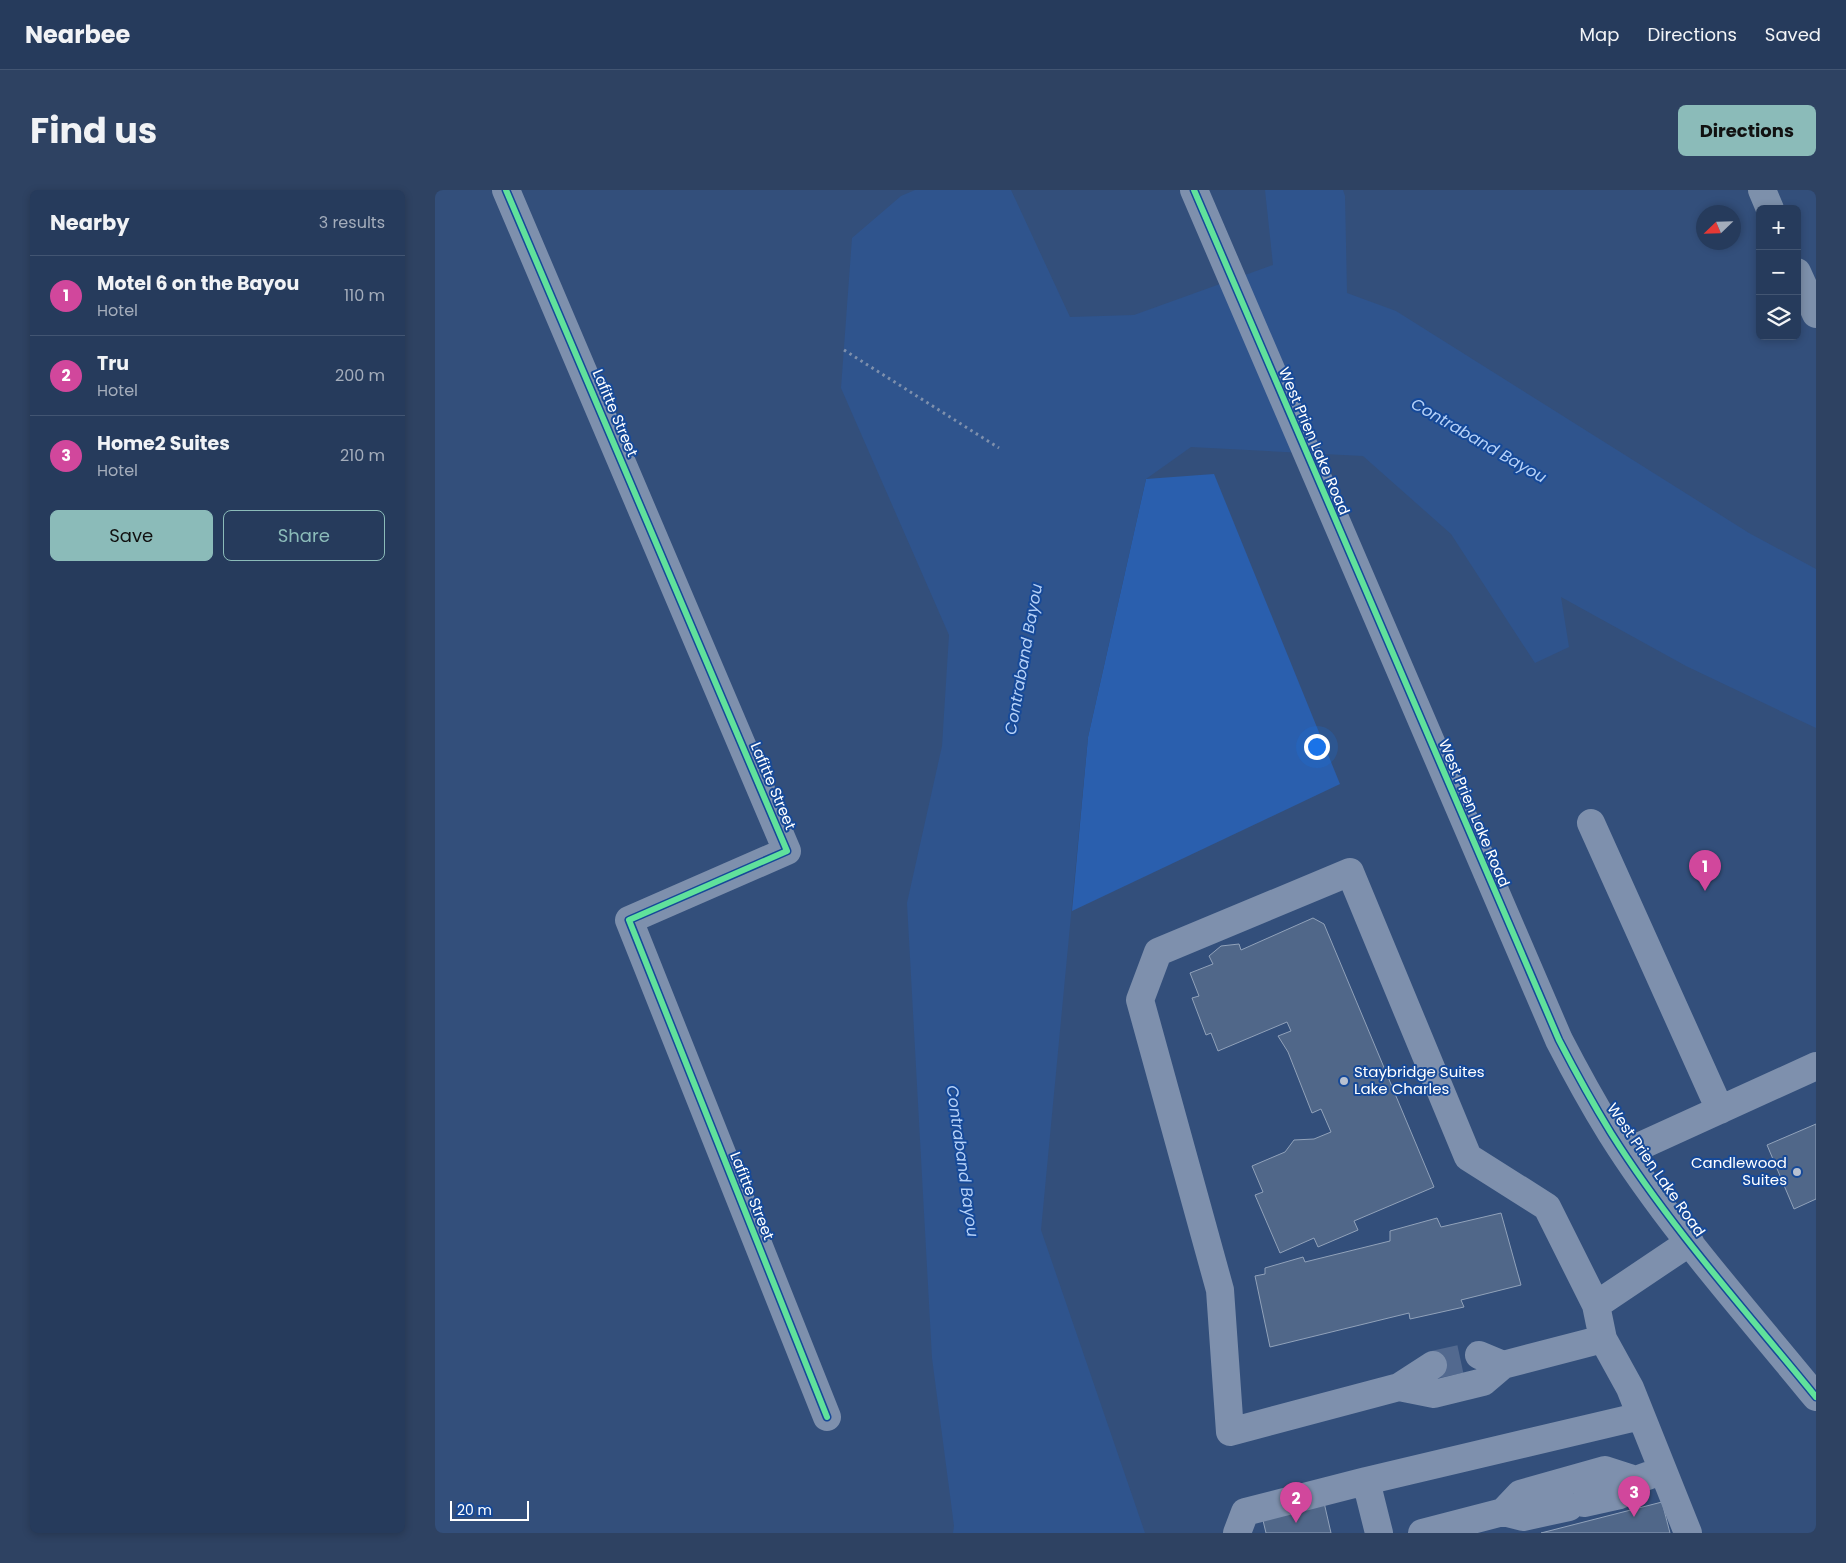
<!DOCTYPE html>
<meta charset="utf-8">
<style>
body{margin:0;font-family:Poppins,sans-serif;background:#2e4262;color:#f1f3f6}
.controls{position:absolute;right:15px;top:15px;display:grid;overflow:hidden;border-radius:8px;box-shadow:0 2px 8px #0003}
.controls button{width:45px;height:45px;display:grid;place-items:center;padding:0;border:0;border-bottom:1px solid #425572;background:#263b5c;color:#f1f3f6;font:25px sans-serif}
.compass{position:absolute;left:1261px;top:15px;width:45px;height:45px;border-radius:50%;background:#263b5c;box-shadow:0 2px 8px #0003;rotate:247deg}
.scale{position:absolute;left:15px;bottom:12px;width:79px;box-sizing:border-box;padding-left:5px;border:2px solid #fff;border-top:0;font-size:14px;line-height:18px;white-space:nowrap;color:#fff;-webkit-text-stroke:4px #164998;paint-order:stroke}
.you{position:absolute;left:881px;top:556px;width:18px;height:18px;margin:-12px;border:4px solid #fff;border-radius:50%;background:#1a73e8;box-shadow:0 0 0 8px #1a73e833}
.badge{display:grid;place-items:center;width:32px;height:32px;border-radius:50%;background:#8bbbb9;color:#fff;font-size:16px;font-weight:700}
.pin{position:absolute;translate:-50% -41px;filter:drop-shadow(0 1px 2px #0008)}
.pin::after{content:'';position:absolute;top:26px;width:18px;height:15px;background:inherit;clip-path:polygon(0 0,100% 0,50% 100%)}
.list{margin:0;padding:0;list-style:none}
h2{display:flex;justify-content:space-between;align-items:center;height:65px;margin:0;padding:0 20px;font-size:21px}
h2 small{font-size:16px;font-weight:400;color:#a4adbb}
.list li{display:grid;grid-template-columns:32px 1fr auto;gap:15px;align-items:center;box-sizing:border-box;height:80px;padding:0 20px;border-top:1px solid #425572}
.list b{display:block;font-size:19px;white-space:nowrap}
.list p{margin:0;font-size:16px;white-space:nowrap;color:#a4adbb}
.list em{font-size:16px;font-style:normal;color:#a4adbb}
.actions{display:flex;gap:10px;padding:15px 20px}
.actions a{flex:1;padding:11px 0;border:1px solid #8bbbb9;border-radius:8px;text-align:center;font-size:18px;color:#8bbbb9}
.actions .main{background:#8bbbb9;color:#111}
.icon{flex:none;width:28px;height:28px;fill:none;stroke:currentColor;stroke-width:2;stroke-linecap:round;stroke-linejoin:round}
.map{position:relative;flex:none;width:1381px;height:1343px;overflow:hidden;border-radius:8px}
header{display:flex;align-items:center;gap:30px;box-sizing:border-box;height:70px;padding:0 25px;background:#263b5c;border-bottom:1px solid #425572}
header strong{font-size:24px}
nav{display:flex;gap:28px;margin-inline-start:auto;font-size:18px}
.intro{display:flex;align-items:center;justify-content:space-between;box-sizing:border-box;height:120px;padding:0 30px}
h1{margin:0;font-size:35px}
.button{padding:12px 22px;border-radius:8px;background:#8bbbb9;color:#111;font-size:18px;font-weight:700}
main{display:flex;gap:30px;padding:0 30px}
aside{flex:1;background:#263b5c;border-radius:8px;box-shadow:0 2px 8px #0003}
.map>svg:first-child{display:block}
.green{fill:#2a5fae}
.water{fill:#2f548d}
.building{fill:#506789;stroke:#91a2ba}
.lines{fill:none;stroke-linecap:round;stroke-linejoin:round}
.minor-tunnel{stroke:#52698f;stroke-width:28;stroke-dasharray:28 14;stroke-linecap:butt}
.path{stroke:#7e90ad;stroke-width:3;stroke-dasharray:2.5 4;stroke-linecap:butt}
.minor{stroke:#7e90ad;stroke-width:28}
.highway{stroke:#7d90ab;stroke-width:28}
.cycleway-casing{stroke:#164998;stroke-width:9}
.cycleway{stroke:#60e19b;stroke-width:6}
.poi-dot{fill:#b8c1d1;stroke:#164998;stroke-width:2}
.labels{text-anchor:middle;stroke-width:4;stroke-linejoin:round;paint-order:stroke}
.street-label{font-size:15px;fill:#fff;stroke:#164998}
.poi-label{font-size:15px;fill:#fff;stroke:#164998;text-anchor:start}
.water-label{font-size:16px;font-style:italic;fill:#b5d1f8;stroke:#164998}
</style>
<header>
<strong>Nearbee</strong>
<nav><a>Map</a><a>Directions</a><a>Saved</a></nav>
</header>
<div class="intro"><h1>Find us</h1><a class="button">Directions</a></div>
<main>
<aside>
<h2>Nearby<small>3 results</small></h2>
<ul class="list">
<li><span class="badge" style="background:#d1479c">1</span><div><b>Motel 6 on the Bayou</b><p>Hotel</p></div><em>110 m</em></li>
<li><span class="badge" style="background:#d1479c">2</span><div><b>Tru</b><p>Hotel</p></div><em>200 m</em></li>
<li><span class="badge" style="background:#d1479c">3</span><div><b>Home2 Suites</b><p>Hotel</p></div><em>210 m</em></li>
</ul>
<div class="actions"><a class="main">Save</a><a>Share</a></div>
</aside>
<div class="map">
<svg width="1381" height="1343" viewBox="0 0 1381 1343">
<rect width="100%" height="100%" fill="#334f7b"/>
<!-- green -->
<path class="green" d="M779,284L905,594L637,721L653,547L711,289Z"/>
<!-- water -->
<path class="water" d="M480,0H576L635,127L699,125L838,75L830,0H908L910,6L912,103L961,121L1314,343L1381,379V538L1251,476L1126,407L1134,457L1100,473L1016,344L928,266L756,257L711,289L653,547L606,1040L710,1343H518L519,1336L497,1168L472,713L507,556L514,445L406,198L417,48L466,6Z"/>
<!-- building -->
<path class="building" d="M878,728L889,734L999,997L919,1031L923,1040L883,1057L879,1048L845,1063L820,1005L828,1002L817,976L850,962L859,950L879,949L896,942L886,919L877,923L853,862L843,846L856,841L852,832L783,861L776,843L771,845L757,808L764,806L755,783L778,774L774,766L786,756L804,754L806,760Z
M1381,934V1009L1359,1019L1332,955Z
M1066,1023L1086,1095L1026,1110L1029,1117L975,1129L974,1123L835,1157L820,1086L830,1084V1078L868,1067L870,1072L955,1051V1041L1002,1028L1006,1037Z
M888,1308L896,1343H831L826,1322Z
M1227,1312L1235,1343H1106Z"/>
<g class="lines">
<!-- minor-tunnel -->
<path class="minor-tunnel" d="M998,1175L1044,1165"/>
<!-- path -->
<path class="path" d="M409,160L564,258"/>
<!-- minor -->
<path class="minor" d="M71,0L352,661L194,730L392,1227
M759,0L1124,850C1140,881 1157,912 1176,943C1235,1037 1311,1121 1381,1207
M1156,633L1285,920
M1190,963L1381,876
M1161,1115L1168,1149L1068,1175L1048,1192L999,1204L964,1197L795,1242L785,1100L705,810L723,762L915,682L1033,967L1112,1017L1161,1115L1255,1052
M1168,1149L1195,1198L1253,1343
M1044,1165L1068,1175
M964,1197L998,1175
M931,1291L1206,1226
M1149,1313L1185,1305L1201,1290L1215,1285
M1068,1322L1085,1304L1170,1280L1201,1290
M802,1343L810,1322L931,1291L944,1343
M987,1343L1068,1322L1088,1327L1134,1317"/>
<!-- highway -->
<path class="highway" d="M1327,0L1335,19
M1362,82L1381,124"/>
<!-- cycleway casing -->
<g class="cycleway-casing">
<path id="cycleway" d="M71,0L352,661L194,730L392,1227
M759,0L1124,850C1140,881 1157,912 1176,943C1235,1037 1311,1121 1381,1207"/>
</g>
<!-- cycleway -->
<use href="#cycleway" class="cycleway"/>
</g>
<!-- markers -->
<g class="poi-dot">
<circle cx="909" cy="891" r="5"/>
<circle cx="1362" cy="982" r="5"/>
</g>
<g class="labels">
<!-- street labels -->
<g class="street-label">
<text transform="translate(180 223) rotate(67)" y="5">Lafitte Street</text>
<text transform="translate(879 251) rotate(67)" y="5">West Prien Lake Road</text>
<text transform="translate(338 596) rotate(67)" y="5">Lafitte Street</text>
<text transform="translate(1039 623) rotate(67)" y="5">West Prien Lake Road</text>
<text transform="translate(1221 980) rotate(55)" y="5">West Prien Lake Road</text>
<text transform="translate(317 1006) rotate(68)" y="5">Lafitte Street</text>
</g>
<!-- poi labels -->
<g class="poi-label">
<text x="919" y="887">Staybridge Suites<tspan x="919" dy="17">Lake Charles</tspan></text>
<text x="1352" y="978" text-anchor="end">Candlewood<tspan x="1352" dy="17">Suites</tspan></text>
</g>
<!-- water labels -->
<g class="water-label">
<text transform="translate(1044 250) rotate(30)" y="6">Contraband Bayou</text>
<text transform="translate(588 469) rotate(-80)" y="6">Contraband Bayou</text>
<text transform="translate(528 971) rotate(82)" y="6">Contraband Bayou</text>
</g>
</g>
</svg>
<div class="controls">
<button>+</button>
<button>−</button>
<button><svg class="icon" aria-label="layers" viewBox="0 0 24 24"><path d="M12 4l9 5-9 5-9-5zM3 14l9 5 9-5"/></svg></button>
</div>
<svg class="compass" viewBox="-18 -18 36 36"><path d="M0-13l5 13h-10z" fill="#e53935"/><path d="M0 13l5-13h-10z" fill="#a4adbb"/></svg>
<div class="scale">20 m</div>
<div class="you"></div>
<div class="pin badge" style="left:1270px;top:701px;background:#d1479c">1</div>
<div class="pin badge" style="left:861px;top:1333px;background:#d1479c">2</div>
<div class="pin badge" style="left:1199px;top:1327px;background:#d1479c">3</div>
</div>
</main>
